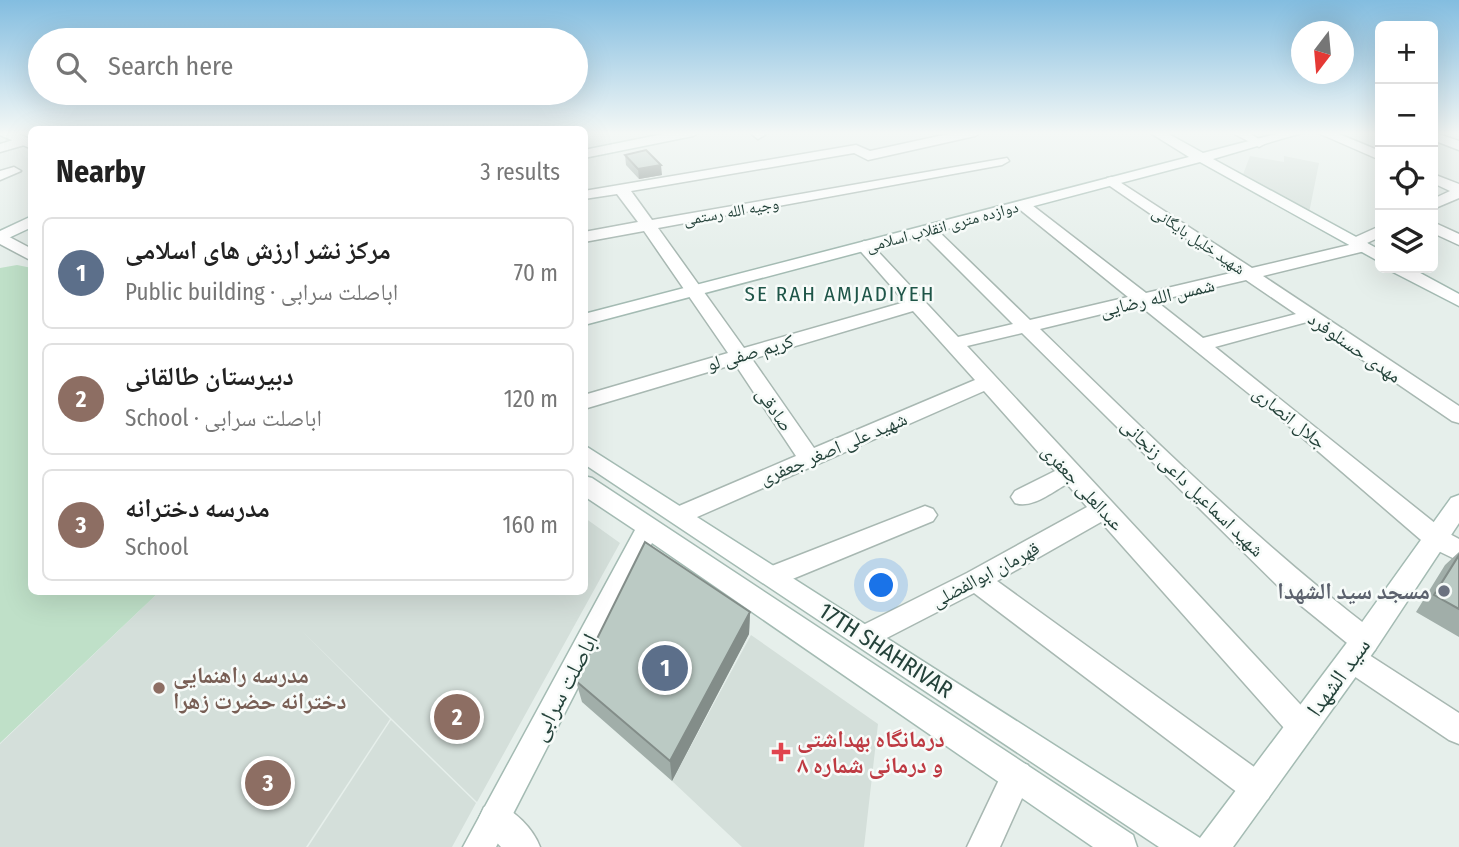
<!DOCTYPE html>
<meta charset="utf-8">
<style>
body{margin:0;font-family:"Fira Sans Condensed","Noto Naskh Arabic",sans-serif;background:#f2f2f2;color:#222}
.controls{position:absolute;right:21px;top:21px;display:grid;overflow:hidden;border-radius:10px;box-shadow:0 7px 28px #0002}
.controls button{width:63px;height:63px;display:grid;place-items:center;padding:0;border:0;border-bottom:2px solid #e0e0e0;background:#fff;color:#222;font:35px sans-serif}
.compass{position:absolute;left:1291px;top:21px;width:63px;height:63px;border-radius:50%;background:#fff;box-shadow:0 7px 28px #0002;rotate:196deg}
.you{position:absolute;left:882px;top:586px;width:24px;height:24px;margin:-18px;border:5px solid #fff;border-radius:50%;background:#1a73e8;box-shadow:0 0 0 10px #1a73e833}
.badge{display:grid;place-items:center;width:46px;height:46px;border-radius:50%;background:#0f766e;color:#fff;font-size:23px;font-weight:700}
.pin{position:absolute;translate:-50% -50%;border:4px solid #fff;box-shadow:0 2px 7px #0006}
.list{margin:0;padding:0;list-style:none}
h2{display:flex;justify-content:space-between;align-items:center;height:91px;margin:0;padding:0 28px;font-size:30px}
h2 small{font-size:23px;font-weight:400;color:#767676}
.list li{display:grid;grid-template-columns:46px 1fr auto;gap:21px;align-items:center;box-sizing:border-box;height:112px;margin:0 14px 14px;padding:0 14px;border:2px solid #e0e0e0;border-radius:10px}
.list b{display:block;font-size:26px;white-space:nowrap}
.list p{margin:0;font-size:23px;white-space:nowrap;color:#767676}
.list em{font-size:23px;font-style:normal;color:#767676}
.icon{flex:none;width:38px;height:38px;fill:none;stroke:currentColor;stroke-width:2;stroke-linecap:round;stroke-linejoin:round}
.map{position:relative;flex:none;width:1459px;height:847px;overflow:hidden}
.search{position:absolute;background:#fff;box-shadow:0 7px 28px #0002;left:28px;top:28px;width:560px;height:77px;display:flex;align-items:center;gap:18px;box-sizing:border-box;padding:0 24px;border-radius:38px;color:#767676;font-size:26px}
.panel{position:absolute;background:#fff;box-shadow:0 7px 28px #0002;left:28px;top:126px;width:560px;height:469px;border-radius:10px}
.map>svg:first-child{display:block}
.built{fill:#d4dfda}
.green{fill:#bfe0c8}
.lines{fill:none;stroke-linecap:round;stroke-linejoin:round}
.street-casing{stroke:#a8b8b2;stroke-width:3}
.secondary-casing{stroke:#a4bbb3;stroke-width:3}
.street{fill:#fff;fill-rule:evenodd}
.secondary{fill:#fff;fill-rule:evenodd}
.wall{fill:#a1aea9}
.shaded-wall{fill:#838d89}
.building{fill:#bbcac4;stroke:#838d89;stroke-width:2}
.worship-dot{fill:#6b7280;stroke:#f7fbf9;stroke-width:2.5}
.education-dot{fill:#8d6e63;stroke:#f7fbf9;stroke-width:2.5}
.health-dot{fill:#e0444e;stroke:#f7fbf9;stroke-width:2.5}
.labels{text-anchor:middle;stroke-width:5;stroke-linejoin:round;paint-order:stroke}
.far-street-label{font-size:16px;fill:#24423a;stroke:#f7fbf9}
.street-label{font-size:19px;fill:#24423a;stroke:#f7fbf9}
.neighbourhood-label{font-size:21px;letter-spacing:2px;fill:#1e5548;stroke:#f7fbf9}
.near-worship-label{font-size:23px;font-weight:bold;fill:#5b616d;stroke:#f7fbf9;text-anchor:end}
.near-street-label{font-size:23px;fill:#24423a;stroke:#f7fbf9}
.near-education-label{font-size:23px;font-weight:bold;fill:#785e54;stroke:#f7fbf9;text-anchor:start}
.near-health-label{font-size:23px;font-weight:bold;fill:#be3a42;stroke:#f7fbf9;text-anchor:start}
</style>
<div class="map">
<svg width="1459" height="847" viewBox="0 0 1459 847">
<rect width="100%" height="100%" fill="#e6efeb"/>
<!-- built -->
<path class="built" d="M1250,156L1284,162V156L1319,163L1309,213L1242,177Z
M585,518L620,543L477,802L302,631L390,719L306,847H0V744L159,592H584Z
M751,635L878,724L864,847H742L672,781Z
M391,720L476,803L452,847H308Z"/>
<!-- green -->
<path class="green" d="M17,265L32,268V592H159L0,743V268Z"/>
<g class="lines">
<!-- street casing -->
<g class="street-casing">
<path id="street" d="M749,132H763L765,135L758,139Z
M957,132H981L975,136L868,160L854,153L631,191L652,220L1007,158L1009,161L1002,165L658,228L744,348L905,302L856,246L864,241L870,243L958,337L1013,324L922,233L920,230L922,227H934L1030,320L1128,297L1018,208L1016,205L1023,201L1028,202L1146,293L1235,272L1107,184V178L1112,177L1252,268L1349,245V240L1380,226V237L1367,243L1371,247L1369,250L1263,276L1459,406V423L1452,421L1307,322L1215,347L1446,532L1459,539V561L1428,546L1283,421L1139,305L1040,329C1148,434 1255,540 1375,632L1378,641L1375,650L1366,653L1459,713V744L1449,740L1342,668L1338,659L1342,650L1352,647L1283,591L1022,333L967,346L1312,717L1317,727L1312,737L1302,741L1292,737L1101,522L997,581L1268,777L1273,788L1268,799L1257,804L1246,799L974,593L875,644L866,648L857,644L853,636L857,628L967,573L1087,507L1067,484C1052,492 1032,509 1015,503L1011,497L1015,491L1055,471L984,391L688,521L680,524L672,521L668,515L672,509L796,456L735,364L584,409V395L728,353L644,231L584,242V232L638,222L617,194L584,199V191L856,145L870,151ZM1246,280L1296,314L1203,338L1156,301ZM913,311L975,380L814,448L752,359Z
M1231,132H1247L1266,143L1259,147Z
M1316,132H1334L1380,151V160Z
M1433,132L1459,141V150L1433,140Z
M23,137L30,141L28,144L0,152V144Z
M14,167L21,171L0,180V171Z
M1433,174L1459,184V198L1433,209V199L1450,191L1433,183Z
M1433,222L1459,234V245L1433,233Z
M0,232L32,249V261L0,244Z
M925,506L933,509L937,515L933,521L773,587L764,583L760,576L764,569Z
M1017,761L1028,765L1032,776L1000,847H967L1006,765Z
M495,802C514,810 533,828 540,847H501L484,829L479,818L484,807Z"/>
</g>
<!-- secondary casing -->
<g class="secondary-casing">
<path id="secondary" d="M0,132H15L32,140V149L0,135Z
M673,132H699L693,136L584,158V150Z
M1149,132H1165L1203,153L1283,132H1305L1213,159L1380,250V262L1200,162L584,325V314L1189,157Z
M32,216V227L0,242V231Z
M1391,268H1411L1459,294V306L1393,272Z
M584,445L1200,838L1355,632L1451,498L1459,495V523L1375,650L1233,847H1159L584,464Z
M584,476L592,478L1133,835L1137,847H1093L652,543L496,847H463L635,530L584,496Z"/>
</g>
<!-- street -->
<use href="#street" class="street"/>
<!-- secondary -->
<use href="#secondary" class="secondary"/>
</g>
<!-- wall -->
<path class="wall" d="M625,155L662,175L639,179L626,165Z
M1459,552V637L1416,612L1445,565Z
M750,612L749,634L672,781L582,702L576,681Z"/>
<!-- shaded-wall -->
<path class="shaded-wall" d="M661,165L662,175L639,179L638,169Z
M750,612L749,634L672,781L670,761Z"/>
<!-- building -->
<path class="building" d="M646,150L661,165L638,169L625,155Z
M645,542L750,612L670,761L576,681Z
M1459,555V609L1434,595Z"/>
<!-- sky -->
<linearGradient id="sky" x2="0" y2="1"><stop stop-color="#83bde0"/><stop offset="0.53" stop-color="#f4f8f6"/><stop offset="1" stop-color="#f4f8f6" stop-opacity="0"/></linearGradient>
<rect width="1459" height="251" fill="url(#sky)"/>
<!-- markers -->
<circle class="worship-dot" cx="1444" cy="591" r="7"/>
<circle class="education-dot" cx="159" cy="688" r="7"/>
<path class="health-dot" d="M777.5 741.5h7v7h7v7h-7v7h-7v-7h-7v-7h7z"/>
<g class="labels">
<!-- far-street labels -->
<g class="far-street-label">
<text transform="translate(731 211) rotate(-10)" y="6">وجیه الله رستمی</text>
<text transform="translate(942 226) rotate(-15)" y="6">دوازده متری انقلاب اسلامی</text>
<text transform="translate(1199 240) rotate(34)" y="6">شهید خلیل بایگانی</text>
</g>
<!-- street labels -->
<g class="street-label">
<text transform="translate(1157 297) rotate(-13)" y="7">شمس الله رضایی</text>
<text transform="translate(1355 347) rotate(35)" y="7">مهدی حسنلوفرد</text>
<text transform="translate(750 352) rotate(-16)" y="7">کریم صفی لو</text>
<text transform="translate(775 409) rotate(55)" y="7">صادقی</text>
<text transform="translate(1290 417) rotate(39)" y="7">جلال انصاری</text>
<text transform="translate(833 448) rotate(-23)" y="7">شهید علی اصغر جعفری</text>
<text transform="translate(1083 487) rotate(47)" y="7">عبدالعلی جعفری</text>
<text transform="translate(1193 487) rotate(44)" y="7">شهید اسماعیل داعی زنجانی</text>
<text transform="translate(985 574) rotate(-28)" y="7">قهرمان ابوالفضلی</text>
</g>
<!-- neighbourhood labels -->
<g class="neighbourhood-label">
<text x="840" y="301">SE RAH AMJADIYEH</text>
</g>
<!-- near-worship labels -->
<g class="near-worship-label">
<text x="1430" y="599">مسجد سید الشهدا</text>
</g>
<!-- near-street labels -->
<g class="near-street-label">
<text transform="translate(886 650) rotate(33)" y="8">17TH SHAHRIVAR</text>
<text transform="translate(1338 677) rotate(-54)" y="8">سید الشهدا</text>
<text transform="translate(564 687) rotate(-62)" y="8">اباصلت سرابی</text>
</g>
<!-- near-education labels -->
<g class="near-education-label">
<text x="173" y="683">مدرسه راهنمایی<tspan x="173" dy="26">دخترانه حضرت زهرا</tspan></text>
</g>
<!-- near-health labels -->
<g class="near-health-label">
<text x="797" y="747">درمانگاه بهداشتی<tspan x="797" dy="26">و درمانی شماره ۸</tspan></text>
</g>
</g>
</svg>
<div class="controls">
<button>+</button>
<button>−</button>
<button><svg class="icon" aria-label="locate" viewBox="0 0 24 24"><circle cx="12" cy="12" r="6"/><path d="M12 2v4M12 18v4M2 12h4M18 12h4"/></svg></button>
<button><svg class="icon" aria-label="layers" viewBox="0 0 24 24"><path d="M12 4l9 5-9 5-9-5zM3 14l9 5 9-5"/></svg></button>
</div>
<svg class="compass" viewBox="-18 -18 36 36"><path d="M0-13l5 13h-10z" fill="#e53935"/><path d="M0 13l5-13h-10z" fill="#767676"/></svg>
<div class="you"></div>
<div class="pin badge" style="left:665px;top:668px;background:#5c6f8a">1</div>
<div class="pin badge" style="left:457px;top:717px;background:#8d6e63">2</div>
<div class="pin badge" style="left:268px;top:783px;background:#8d6e63">3</div>
<div class="search"><svg class="icon" aria-label="search" viewBox="0 0 24 24"><circle cx="10" cy="10" r="6"/><path d="M15 15l6 6"/></svg>Search here</div>
<section class="panel">
<h2>Nearby<small>3 results</small></h2>
<ul class="list">
<li><span class="badge" style="background:#5c6f8a">1</span><div><b>مرکز نشر ارزش های اسلامی</b><p>Public building · اباصلت سرابی</p></div><em>70 m</em></li>
<li><span class="badge" style="background:#8d6e63">2</span><div><b>دبیرستان طالقانی</b><p>School · اباصلت سرابی</p></div><em>120 m</em></li>
<li><span class="badge" style="background:#8d6e63">3</span><div><b>مدرسه دخترانه</b><p>School</p></div><em>160 m</em></li>
</ul>
</section>
</div>
